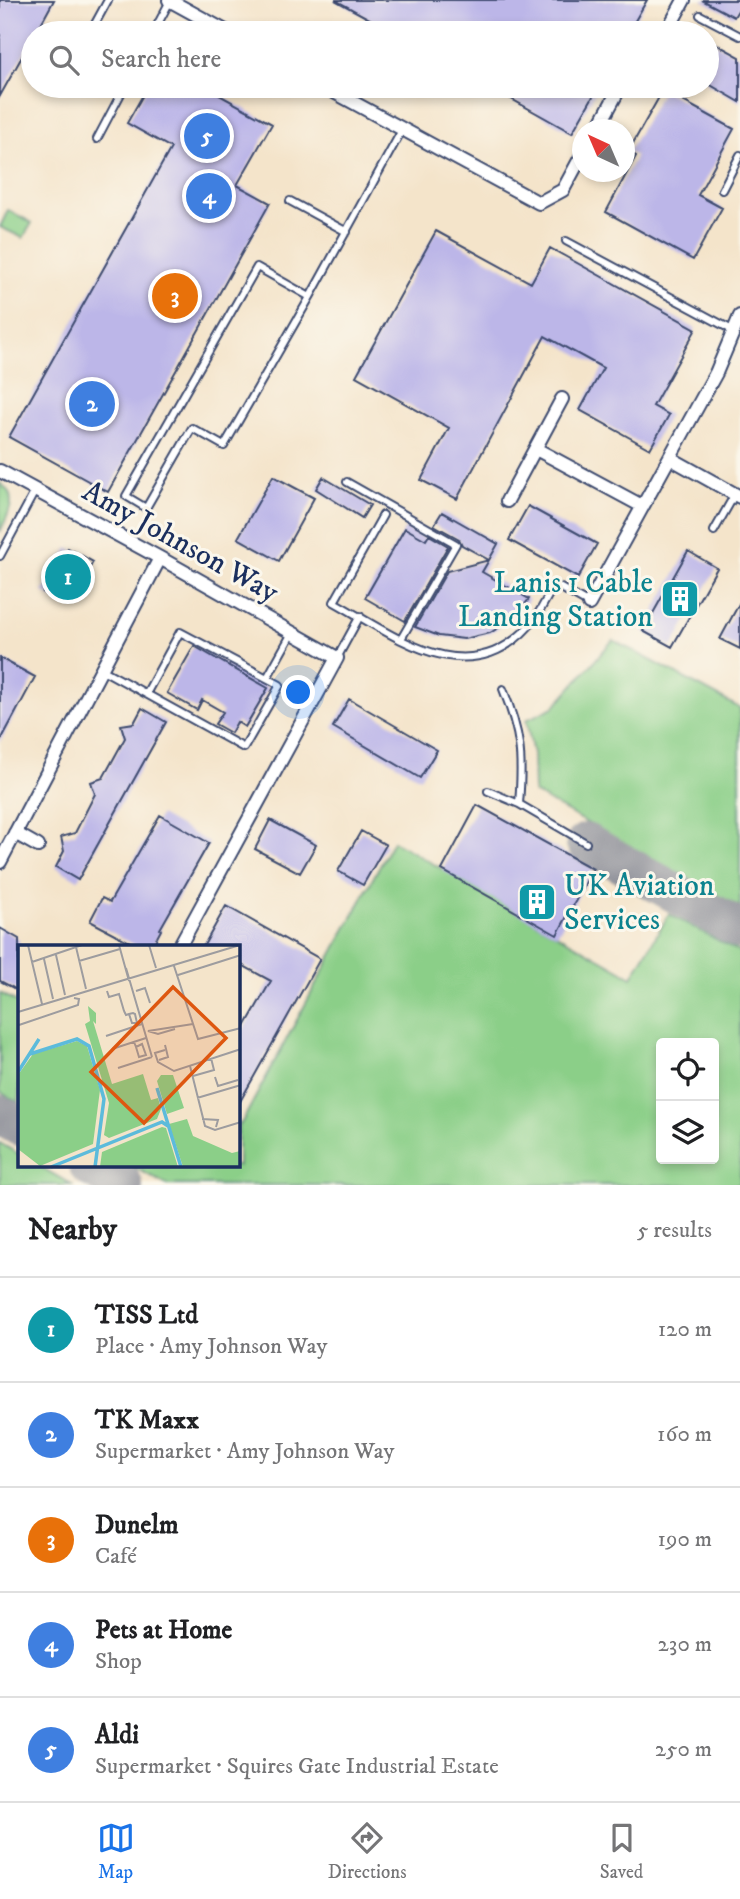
<!DOCTYPE html>
<meta charset="utf-8">
<style>
body{margin:0;font-family:"IM FELL DW Pica",serif;background:#f2f2f2;color:#202124}
.controls{position:absolute;right:21px;bottom:21px;display:grid;overflow:hidden;border-radius:7px;box-shadow:0 4px 10px #0003}
.controls button{width:63px;height:63px;display:grid;place-items:center;padding:0;border:0;border-bottom:2px solid #e0e0e0;background:#fff;color:#202124;font:35px sans-serif}
.compass{position:absolute;left:572px;top:119px;width:63px;height:63px;border-radius:50%;background:#fff;box-shadow:0 4px 10px #0003;rotate:316deg}
.you{position:absolute;left:299px;top:693px;width:24px;height:24px;margin:-18px;border:5px solid #fff;border-radius:50%;background:#1a73e8;box-shadow:0 0 0 10px #1a73e833}
.badge{display:grid;place-items:center;width:46px;height:46px;border-radius:50%;background:#1a73e8;color:#fff;font-size:23px;font-weight:700}
.pin{position:absolute;translate:-50% -50%;border:4px solid #fff;box-shadow:0 2px 7px #0006}
.list{margin:0;padding:0;list-style:none}
h2{display:flex;justify-content:space-between;align-items:center;height:91px;margin:0;padding:0 28px;font-size:30px}
h2 small{font-size:23px;font-weight:400;color:#757577}
.list li{display:grid;grid-template-columns:46px 1fr auto;gap:21px;align-items:center;box-sizing:border-box;height:105px;padding:0 28px;border-top:2px solid #e0e0e0}
.list b{display:block;font-size:26px;white-space:nowrap}
.list p{margin:0;font-size:23px;white-space:nowrap;color:#757577}
.list em{font-size:23px;font-style:normal;color:#757577}
.icon{flex:none;width:38px;height:38px;fill:none;stroke:currentColor;stroke-width:2;stroke-linecap:round;stroke-linejoin:round}
.map{position:relative;flex:none;width:740px;height:1185px;overflow:hidden}
.search{position:absolute;background:#fff;box-shadow:0 4px 10px #0003;left:21px;right:21px;top:21px;height:77px;display:flex;align-items:center;gap:18px;box-sizing:border-box;padding:0 24px;border-radius:38px;color:#757577;font-size:26px}
.sheet{height:616px;background:#fff}
nav{display:flex;justify-content:space-around;align-items:center;box-sizing:border-box;height:98px;border-top:2px solid #e0e0e0;background:#fff;font-size:19px;color:#757577}
nav a{display:grid;justify-items:center;gap:4px}
nav .on{color:#1a73e8}
.map>svg:first-child{display:block}
.green{fill:#8bcf88;stroke:#537f73;stroke-width:2;fill-rule:evenodd}
.lines{fill:none;stroke-linecap:round;stroke-linejoin:round}
.taxiway{stroke:#888a94;stroke-width:40}
.building{fill:#bcb6e8}
.service-casing{stroke:#3c4a6e;stroke-width:10}
.minor-casing{stroke:#3c4a6e;stroke-width:16}
.service{stroke:#fff;stroke-width:6}
.minor{stroke:#fff;stroke-width:12}
.labels{text-anchor:middle;stroke-width:6;stroke-linejoin:round;paint-order:stroke}
.street-label{font-size:30px;fill:#1b2f5e;stroke:#fbf7ec}
.culture-label{font-size:30px;fill:#0d838f;stroke:#fbf7ec;text-anchor:end}
.inset-river{fill:none;stroke:#5cbbdb;stroke-width:3.5}
.inset-road{fill:none;stroke:#9d9c9f;stroke-width:2}
.view{fill:#de5710;fill-opacity:0.15;stroke:#de5710;stroke-width:3.5}
.inset-edge{fill:none;stroke:#1b2f5e;stroke-width:3.5}
</style>
<div class="map">
<svg width="740" height="1185" viewBox="0 0 740 1185">
<rect width="100%" height="100%" fill="#fbf7ec"/>
<filter id="ink" filterUnits="userSpaceOnUse"><feTurbulence type="fractalNoise" baseFrequency=".0143" numOctaves="2"/><feDisplacementMap in="SourceGraphic" scale="14" xChannelSelector="R" yChannelSelector="G"/><feConvolveMatrix kernelMatrix="1 2 1 2 8 2 1 2 1" color-interpolation-filters="sRGB"/></filter>
<filter id="wash" filterUnits="userSpaceOnUse"><feTurbulence type="fractalNoise" baseFrequency=".00686" numOctaves="4" result="noise"/><feDisplacementMap in="SourceGraphic" scale="28" xChannelSelector="R" yChannelSelector="G"/><feGaussianBlur stdDeviation="1.57" result="paint"/><feColorMatrix in="noise" values="0 0 0 0 0 0 0 0 0 0 0 0 0 0 0 0 0 1.4 0 .05"/><feComposite in="paint" operator="in"/></filter>
<g filter="url(#wash)">
<rect width="100%" height="100%" fill="#f4e4ca"/>
<!-- green -->
<path class="green" d="M8,210L32,223L23,238L0,227Z
M0,483C20,496 8,515 0,532Z
M613,640L740,708V909L534,793L533,754L526,720L554,707Z
M393,841L632,977L669,914L740,952V1185H167L132,1166H238V1123L241,1124ZM661,1043H714V1159H661Z
M0,993L19,1003V1103L0,1092Z
M0,1143L19,1154V1166H39L72,1185H0Z"/>
<g class="lines">
<!-- taxiway -->
<path class="taxiway" d="M586,843L740,929
M0,1115L19,1126
M89,1166L123,1185"/>
</g>
<g id="blocks">
<!-- building -->
<path class="building" d="M0,0H54L36,33H33V37L0,96Z
M335,0H647L628,33H395Z
M702,0H740V7L734,17Z
M707,39L740,57V102L707,83Z
M148,86H203L272,124L237,185L270,203L108,492L9,437L171,148L127,123Z
M488,86H599L572,133Z
M663,90L734,129L698,195L722,208L693,260L606,212L636,156L628,152Z
M436,231L531,283L550,248L696,329L653,406L669,415L650,449L580,410L603,368L545,336L457,499L421,480L449,428L356,376Z
M273,476L314,498L279,561L238,538Z
M323,477L370,505L362,518L316,489Z
M528,506L597,544L578,578L509,540Z
M442,512L498,544L489,560L462,545L459,539L434,525Z
M405,528L426,540L429,535L448,546L405,621L365,598Z
M68,548L93,562L68,606L43,592Z
M688,551L717,568L672,647L643,631Z
M489,560L482,572L529,599L514,618L490,633L464,639L439,636L415,627L447,571Z
M740,602V649L720,639Z
M194,646L268,688L245,727L237,722L231,733L215,724L223,712L202,700L197,710L167,693Z
M0,658L35,677L0,742Z
M349,699L437,750L420,778L333,727Z
M142,708L166,722L78,880L56,867L64,851L61,837L75,833L95,794L91,782L103,778L125,738L121,725L134,723Z
M477,805L593,869L557,935L442,870Z
M160,815L209,843L160,929L161,930L152,947H139L90,921L102,898L110,902Z
M270,820L316,845L300,873L255,849Z
M361,831L386,845L363,885L338,871Z
M226,906L320,959L238,1105V1039L271,981L238,963V947H203Z
M0,928L19,939V991L0,981Z"/>
</g>
</g>
<g filter="url(#ink)">
<use href="#blocks" fill-opacity="0" stroke="#3c4a6e" stroke-width="2"/>
<g class="lines">
<!-- service casing -->
<g class="service-casing">
<path id="service" d="M700,15L740,36
M90,33L108,0
M153,33L170,1
M97,139L125,86
M722,190L740,155
M290,201L347,232
M566,241L734,331
M310,297L224,446L192,428L146,508L126,496L257,267L310,297L402,130
M347,482L456,544L401,639
M383,515L334,602C395,636 468,694 529,626C539,614 547,599 554,584L589,604
M714,531L735,494
M0,556L35,491
M337,658L360,616
M101,669L244,748L280,685L180,632L146,694
M267,678L292,633
M503,689C521,734 523,756 519,804L586,843
M488,791L519,804"/>
</g>
<!-- minor casing -->
<g class="minor-casing">
<path id="minor" d="M169,0L229,33
M666,33L684,0
M323,86L539,203L563,190L582,155
M597,130L618,91L623,86
M536,449L642,506
M670,458L740,497
M0,471L160,558L337,658L179,947
M507,501L562,399
M589,604L716,373L740,316
M15,833L38,846
M0,862L160,558"/>
</g>
<!-- service -->
<use href="#service" class="service"/>
<!-- minor -->
<use href="#minor" class="minor"/>
</g>
</g>
<!-- icons -->
<defs>
<g id="building-square" transform="scale(2.0125)"><rect x="-9" y="-9" width="18" height="18" rx="4" fill="#0f9aa8" stroke="#fbf7ec"/><path d="M-4-6H4V6H1V3H-1V6H-4ZM-2.5-4.3h1.7v1.8h-1.7ZM.8-4.3h1.7v1.8H.8ZM-2.5-1h1.7V.8h-1.7ZM.8-1h1.7V.8H.8Z" fill="#fff"/></g>
</defs>
<g fill-rule="evenodd">
<use href="#building-square" x="680" y="599"/>
<use href="#building-square" x="537" y="902"/>
</g>
<g class="labels">
<!-- street labels -->
<g class="street-label">
<text transform="translate(181 541) rotate(29)" y="10">Amy Johnson Way</text>
</g>
<!-- culture labels -->
<g class="culture-label">
<text x="653" y="592">Lanis 1 Cable<tspan x="653" dy="34">Landing Station</tspan></text>
<text x="564" y="895" text-anchor="start">UK Aviation<tspan x="564" dy="34">Services</tspan></text>
</g>
</g>
<!-- overview -->
<g transform="translate(18 945)">
<rect width="222" height="222" fill="#f4e4ca"/>
<path d="M70,61L78,68V79L75,76L94,139L125,129L133,155L140,153L143,164L139,174L91,193L86,190L91,158L67,79L72,76ZM59,96L69,101L82,145L75,199L22,221L0,204V130L15,109ZM143,130H155L166,163L149,169L139,136ZM169,174L175,191L214,208L222,206V222H165L151,179ZM144,182L148,183L160,222H82L84,207Z" fill="#8bcf88"/>
<path class="inset-river" d="M12,109L59,94L71,101L86,154L77,222M0,127L21,94M139,143L163,222M33,222L144,177L150,181"/>
<path class="inset-road" d="M10,0L24,59M101,0L111,36M131,0L138,23M58,2L68,44M38,10L47,50M26,14L35,54M61,16L102,4M14,17L64,0M156,21L180,94L223,83M108,23L134,112M160,30L223,10M89,46L91,52L101,49L106,66M118,46L127,43L132,58M106,66L108,70L111,69L115,68L117,69L119,78H114L111,69M0,67L222,0M1,80L60,60L61,54L56,53M157,84L140,89L130,86L175,79M88,91L124,79M116,97L118,102L121,112L128,110L124,99L118,102M94,104L128,93M147,105L137,108L140,117L156,126L223,104M141,115L150,112L147,100M172,121L187,181L197,185L223,177M100,123L134,112M175,131L196,125L193,113M197,132L200,141L220,135M179,153L223,140M184,174L200,175L198,182"/>
<path class="view" d="M155,42L208,93L126,178L73,127Z"/>
<rect width="222" height="222" class="inset-edge"/>
</g>
</svg>
<div class="controls">
<button><svg class="icon" aria-label="locate" viewBox="0 0 24 24"><circle cx="12" cy="12" r="6"/><path d="M12 2v4M12 18v4M2 12h4M18 12h4"/></svg></button>
<button><svg class="icon" aria-label="layers" viewBox="0 0 24 24"><path d="M12 4l9 5-9 5-9-5zM3 14l9 5 9-5"/></svg></button>
</div>
<svg class="compass" viewBox="-18 -18 36 36"><path d="M0-13l5 13h-10z" fill="#e53935"/><path d="M0 13l5-13h-10z" fill="#757577"/></svg>
<div class="you"></div>
<div class="pin badge" style="left:68px;top:577px;background:#0f9aa8">1</div>
<div class="pin badge" style="left:92px;top:404px;background:#3f7fe0">2</div>
<div class="pin badge" style="left:175px;top:296px;background:#e8710a">3</div>
<div class="pin badge" style="left:209px;top:196px;background:#3f7fe0">4</div>
<div class="pin badge" style="left:207px;top:136px;background:#3f7fe0">5</div>
<div class="search"><svg class="icon" aria-label="search" viewBox="0 0 24 24"><circle cx="10" cy="10" r="6"/><path d="M15 15l6 6"/></svg>Search here</div>
</div>
<section class="sheet">
<h2>Nearby<small>5 results</small></h2>
<ul class="list">
<li><span class="badge" style="background:#0f9aa8">1</span><div><b>TISS Ltd</b><p>Place · Amy Johnson Way</p></div><em>120 m</em></li>
<li><span class="badge" style="background:#3f7fe0">2</span><div><b>TK Maxx</b><p>Supermarket · Amy Johnson Way</p></div><em>160 m</em></li>
<li><span class="badge" style="background:#e8710a">3</span><div><b>Dunelm</b><p>Café</p></div><em>190 m</em></li>
<li><span class="badge" style="background:#3f7fe0">4</span><div><b>Pets at Home</b><p>Shop</p></div><em>230 m</em></li>
<li><span class="badge" style="background:#3f7fe0">5</span><div><b>Aldi</b><p>Supermarket · Squires Gate Industrial Estate</p></div><em>250 m</em></li>
</ul>
</section>
<nav>
<a class="on"><svg class="icon" aria-label="map" viewBox="0 0 24 24"><path d="M3 6l6-2 6 2 6-2v14l-6 2-6-2-6 2zM9 4v14M15 6v14"/></svg>Map</a>
<a><svg class="icon" aria-label="directions" viewBox="0 0 24 24"><path d="M12 3l9 9-9 9-9-9zM9 14v-3h6M13 9l2 2-2 2"/></svg>Directions</a>
<a><svg class="icon" aria-label="saved" viewBox="0 0 24 24"><path d="M7 4h10v16l-5-4-5 4z"/></svg>Saved</a>
</nav>
